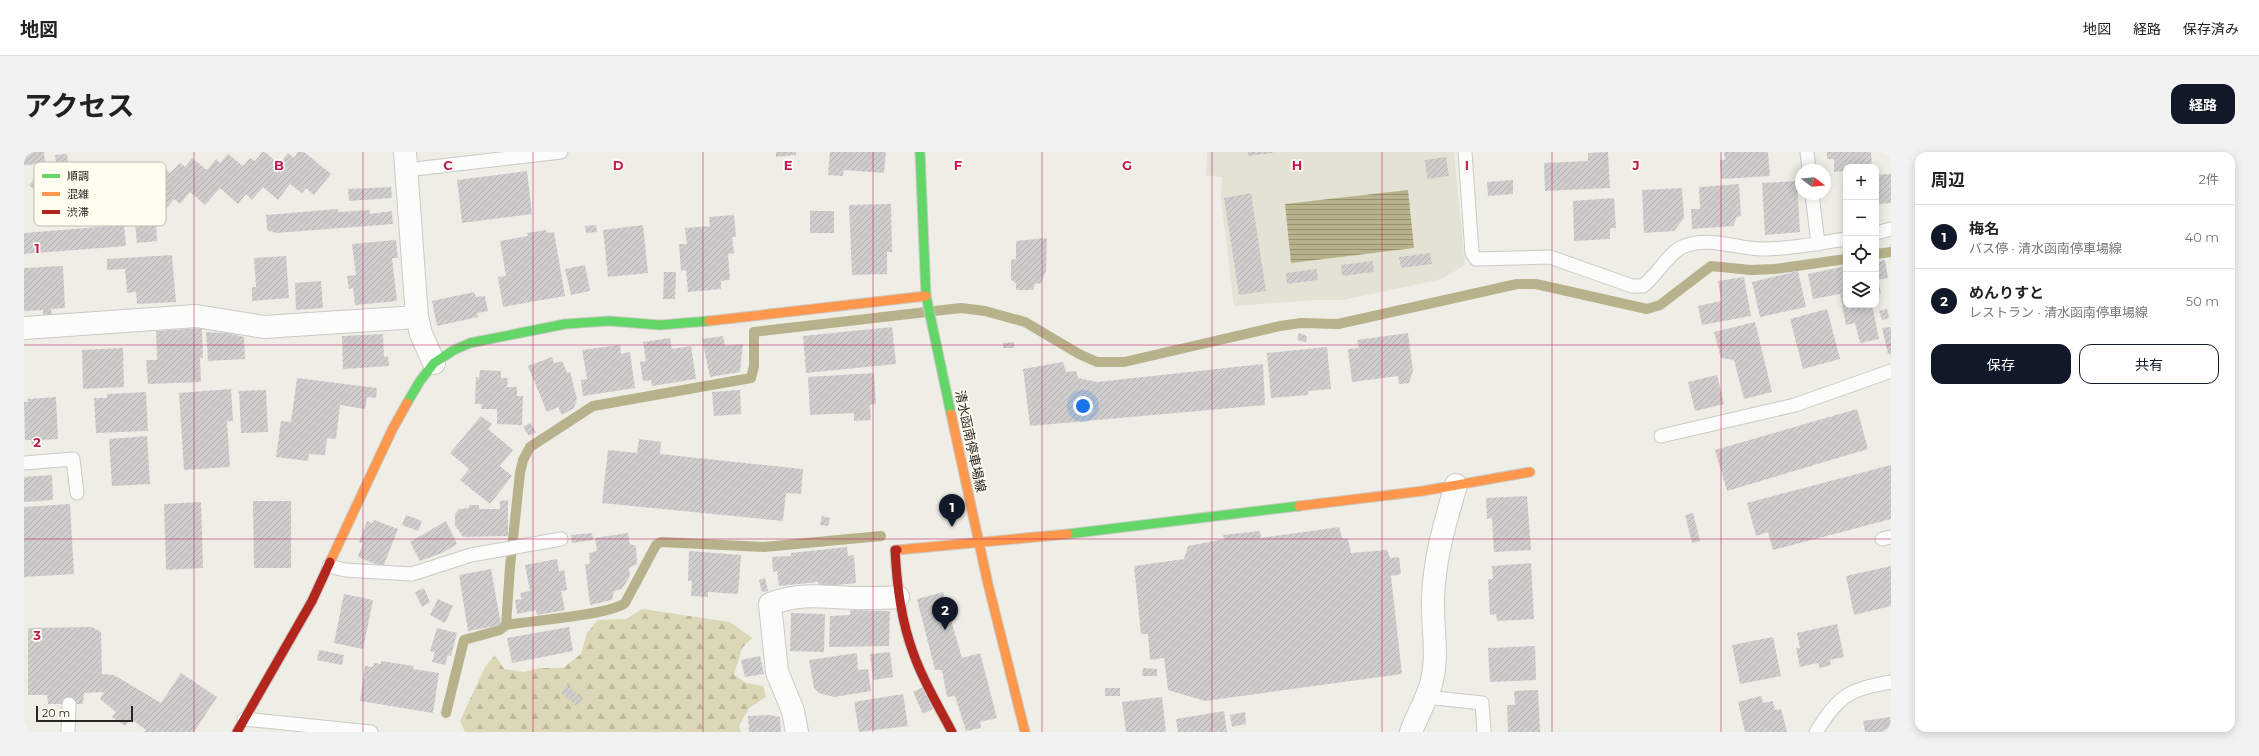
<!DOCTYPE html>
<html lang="ja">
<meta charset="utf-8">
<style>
body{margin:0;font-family:Montserrat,"Noto Sans JP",sans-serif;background:#f2f2f2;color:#222}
.controls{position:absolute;right:12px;top:12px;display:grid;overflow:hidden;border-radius:8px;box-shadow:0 2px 10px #0003}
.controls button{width:36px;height:36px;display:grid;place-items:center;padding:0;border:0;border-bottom:1px solid #e0e0e0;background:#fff;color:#222;font:20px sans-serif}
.compass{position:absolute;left:1771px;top:12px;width:36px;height:36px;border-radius:50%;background:#fff;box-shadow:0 2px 10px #0003;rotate:106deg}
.scale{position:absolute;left:12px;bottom:10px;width:97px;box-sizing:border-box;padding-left:4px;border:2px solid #272722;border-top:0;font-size:11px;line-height:14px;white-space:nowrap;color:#272722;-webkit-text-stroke:3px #fffdf0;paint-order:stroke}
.you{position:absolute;left:1059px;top:254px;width:14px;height:14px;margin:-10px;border:3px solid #fff;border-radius:50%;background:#1a73e8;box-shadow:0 0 0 6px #1a73e833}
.badge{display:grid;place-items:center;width:26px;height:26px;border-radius:50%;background:#111827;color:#fff;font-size:13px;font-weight:700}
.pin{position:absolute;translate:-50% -33px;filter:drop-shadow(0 1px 2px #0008)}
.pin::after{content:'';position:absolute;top:21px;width:14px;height:12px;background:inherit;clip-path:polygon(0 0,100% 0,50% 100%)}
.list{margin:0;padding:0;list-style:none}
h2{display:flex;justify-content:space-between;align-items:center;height:52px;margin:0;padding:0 16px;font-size:17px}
h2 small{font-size:13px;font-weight:400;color:#767676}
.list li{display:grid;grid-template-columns:26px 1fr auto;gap:12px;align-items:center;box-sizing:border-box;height:64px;padding:0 16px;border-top:1px solid #e0e0e0}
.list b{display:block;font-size:15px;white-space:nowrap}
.list p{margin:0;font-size:13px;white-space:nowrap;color:#767676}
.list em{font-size:13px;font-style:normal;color:#767676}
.actions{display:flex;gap:8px;padding:12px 16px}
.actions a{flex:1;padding:9px 0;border:1px solid #111827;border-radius:12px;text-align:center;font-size:14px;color:#111827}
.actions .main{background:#111827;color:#fff}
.icon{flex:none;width:22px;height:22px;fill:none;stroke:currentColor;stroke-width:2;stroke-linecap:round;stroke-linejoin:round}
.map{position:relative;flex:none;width:1867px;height:580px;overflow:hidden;border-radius:12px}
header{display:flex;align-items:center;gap:24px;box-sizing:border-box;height:56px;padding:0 20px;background:#fff;border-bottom:1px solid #e0e0e0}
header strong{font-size:19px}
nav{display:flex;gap:22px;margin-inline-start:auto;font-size:14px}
.intro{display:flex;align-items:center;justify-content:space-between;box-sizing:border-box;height:96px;padding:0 24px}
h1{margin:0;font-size:28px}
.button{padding:10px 18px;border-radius:12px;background:#111827;color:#fff;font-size:14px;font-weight:700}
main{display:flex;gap:24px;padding:0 24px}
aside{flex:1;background:#fff;border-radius:12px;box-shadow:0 2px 10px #0003}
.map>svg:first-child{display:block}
.built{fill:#e4e2d5}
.forest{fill:url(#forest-firs)}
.water{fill:url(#water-rules)}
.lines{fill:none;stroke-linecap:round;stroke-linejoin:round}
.stream{stroke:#b7b28b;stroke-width:10}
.building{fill:url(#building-hatch)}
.lane-casing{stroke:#cbcac4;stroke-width:15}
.street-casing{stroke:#cbcac4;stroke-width:24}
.fast-casing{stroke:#cbcac4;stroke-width:11}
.slow-casing{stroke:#cbcac4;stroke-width:11}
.jam-casing{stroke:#cbcac4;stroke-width:11}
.lane{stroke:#fcfcfb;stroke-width:13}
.street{stroke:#fcfcfb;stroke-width:22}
.fast{stroke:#63d668;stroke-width:9}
.slow{stroke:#ff974d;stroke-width:9}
.jam{stroke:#b3261e;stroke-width:9}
.grid{fill:none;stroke:#c2185b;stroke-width:1;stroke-opacity:0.55}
.labels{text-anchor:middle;stroke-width:3.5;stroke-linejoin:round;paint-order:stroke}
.street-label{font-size:13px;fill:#272722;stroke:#fffdf0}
.key{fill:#fffdf0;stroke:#bebdb2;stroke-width:1}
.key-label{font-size:11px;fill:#272722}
.grid-label{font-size:13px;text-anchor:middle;font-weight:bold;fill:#c2185b;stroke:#fffdf0;stroke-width:3.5;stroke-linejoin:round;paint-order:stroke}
</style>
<header>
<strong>地図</strong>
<nav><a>地図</a><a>経路</a><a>保存済み</a></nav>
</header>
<div class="intro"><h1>アクセス</h1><a class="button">経路</a></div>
<main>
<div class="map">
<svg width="1867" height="580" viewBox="0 0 1867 580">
<defs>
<pattern id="forest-firs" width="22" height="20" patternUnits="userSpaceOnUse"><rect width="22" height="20" fill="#dbd7b7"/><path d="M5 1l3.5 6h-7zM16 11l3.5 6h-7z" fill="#bcb99d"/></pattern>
<pattern id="water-rules" width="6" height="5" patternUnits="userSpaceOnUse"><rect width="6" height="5" fill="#b7b28b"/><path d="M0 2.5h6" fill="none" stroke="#959171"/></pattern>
<pattern id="building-hatch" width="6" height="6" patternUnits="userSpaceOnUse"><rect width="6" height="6" fill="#d0cecd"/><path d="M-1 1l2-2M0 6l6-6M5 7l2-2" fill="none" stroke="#b3b1b0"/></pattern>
</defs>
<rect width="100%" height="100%" fill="#eeede6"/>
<!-- built -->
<path class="built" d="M1183,0H1430L1441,113L1418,127L1319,148H1290L1210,154L1197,46L1198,25L1182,23Z"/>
<!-- forest -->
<path class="forest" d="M618,457L706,470L728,486L718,496L710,523L722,531L739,534L742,545L725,556L715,574L717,580H441L436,569L461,515L471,503L480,517L500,520L515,516H539L557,502L563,481L574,468L602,467Z"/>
<!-- water -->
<path class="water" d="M1384,38L1390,96L1267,111L1261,52Z"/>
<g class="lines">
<!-- stream -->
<path class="stream" d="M1852,102L1867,100
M482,473C505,469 586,463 601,451L632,393L637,390L740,395L857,384
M422,561L440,488L476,478L482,473L486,415L496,321L499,308L506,295L569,254L727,226L730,214V180L937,156L961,159L1001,170L1055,202L1073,210H1100L1256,174L1277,171L1314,172L1493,132H1512L1623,157L1636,153L1687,114L1727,118L1751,117L1822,107"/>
</g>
<!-- building -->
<path class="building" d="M0,0H20L21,12L0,13Z
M238,0H241L255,12L264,1L270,6L274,0H280L307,22L290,43L282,36L278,41L266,32L254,48L239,35L228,48L222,42L214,52L196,36L181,53L166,40L156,52L150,47L141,58L124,43L110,60L95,47L86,58L79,56L73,63L54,46L41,63L5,33L14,22L19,27L26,18L39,30L48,19L54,24L62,15L75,28L83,18L90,21L98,13L111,25L120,14L125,18L132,9L146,21L156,11L161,15L168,6L183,18L192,7L196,11L204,2L219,14L226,6L231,9Z
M752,0H772V3L752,5Z
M806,0H862L860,21L820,18L819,24L804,23Z
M1224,0H1249V1L1224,4Z
M1584,0L1586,36L1521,39L1520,11L1564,9V1Z
M1700,0H1744L1746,24L1697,27L1696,8H1701Z
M1803,0H1847L1848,15H1822V19L1810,20V7H1803Z
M43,2L44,10L32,12L31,3Z
M1422,5L1425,24L1403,27L1401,8Z
M503,19L508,62L438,71L433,28Z
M1867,22V51L1852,52V23Z
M1489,28V42L1464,44L1463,30Z
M1773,29L1776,80L1741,83L1738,31Z
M1715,32L1717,64L1713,65L1709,74L1668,77L1667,57H1676L1675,35Z
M367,35L368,46L325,49L324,37Z
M1658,36L1660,66L1650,79L1620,81L1618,38Z
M1227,41L1242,139L1215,143L1200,46Z
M1590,46L1592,76H1586V87L1550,89L1549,49Z
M867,52L868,100H863V122L828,123L825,53Z
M314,57V60L346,58V62L368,59L369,72L252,81L243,78L242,63Z
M786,59H810V81H786Z
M710,63L712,85H708L710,101L704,102L706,128L697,129V137L664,140L662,118L657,119L655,92H663L661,76L686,74L685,65Z
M132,70L133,89L113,91L111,72Z
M100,73L102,94L0,102V81Z
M572,73L573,80L562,81L561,74Z
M619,73L624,121L584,125L579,78Z
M522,78L523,81L530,80L541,144L479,155L474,125L482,124L476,89L504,84L503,81Z
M1023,86L1022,119L1017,131L1011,132L1009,138H992V131L987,128V108L992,107V89Z
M372,88L374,106H368L373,149L331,153L329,136L325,137L323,124L332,123L328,92Z
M1406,101L1408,112L1377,116L1375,105Z
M148,103L152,150L113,152L112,140L103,141L101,117L83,118V107Z
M262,104L265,146L228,149V135H232L230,106Z
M1861,108L1864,126L1854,128L1857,141L1852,142V110Z
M1349,109L1350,120L1318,124L1317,113Z
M561,113L566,139L547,143L541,117Z
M39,114L41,156L27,157L28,162L19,163V158L0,159V116Z
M1822,114V153H1848L1855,187L1836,191L1831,171L1822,173L1816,142L1789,147L1784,122Z
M1293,117L1294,128L1263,132L1262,121Z
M1774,119L1782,155L1736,165L1728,130Z
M640,120H652L651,147H639Z
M1720,125L1727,164L1678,173L1674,154L1697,149L1694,129Z
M297,129L299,156L272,158L271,131Z
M450,140L452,145L461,144L464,159L453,161L454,165L413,174L408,149Z
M1803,157L1816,207L1779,217L1766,167Z
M1863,157L1865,166L1858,168L1855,159Z
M1731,170L1748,240L1720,247L1710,208L1697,206L1690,180Z
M868,175L872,212L782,221L779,184Z
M1867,175V202H1864L1858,176Z
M178,176L179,206H176L177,230L124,232L122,208H133L132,179Z
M182,180L203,181L220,185L221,207L184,209Z
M1275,181L1283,184L1282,190L1273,188Z
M1384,181L1389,219L1385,231L1375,232L1374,224L1328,230L1324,197L1335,196L1333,188Z
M359,182L360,205L364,204L365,214L319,217L318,184Z
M699,184L701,194L719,192L716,220L686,225L678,187Z
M646,186L648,197L667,194L672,227L628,234L627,228L619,229L616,210L622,209L619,190Z
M990,190V196H979V191Z
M596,193L597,202L606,200L611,236L559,244L557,228L563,227L558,198Z
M1303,195L1307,237L1284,239V243L1247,246L1243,201Z
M99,196L100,235L59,237L58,198Z
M528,205L530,211L538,209L543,221L546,220L553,247L550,256L538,263L534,255L523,260L504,214Z
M1039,210L1042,220L1052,219L1054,226L1073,230L1239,212L1241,253L1006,274L999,217Z
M456,218L477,219V226H484L483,235H493V244H499L498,273L473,272V257H457L458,252H451L452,225L455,226Z
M850,221L852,252L846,253L847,268L830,269V261L786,263L784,225Z
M1693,223L1700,252L1671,259L1664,230Z
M273,226L353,236L352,246L343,245L341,257L316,253L312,287L303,286L301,303L285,302L284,309L252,305L257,269L267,270Z
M207,237L209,269H203L206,315L160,318L155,241Z
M242,238L244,280L217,281L215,239Z
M716,238L717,262L690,264L688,240Z
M122,240L124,279L72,281L70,246H83V242Z
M32,245L34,287L16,288V294H8L7,288H1L0,250H4V247Z
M1833,257L1844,297L1703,339L1691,298Z
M457,264L468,272L464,277L489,298L476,314L488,324L466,352L436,328L445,317L426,301Z
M506,271L512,280L505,284L499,275Z
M123,284L126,332L88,334L85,287Z
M615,287L637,290L636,302L779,317L777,342L762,341L759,369L578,351L584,298L613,301Z
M1867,313V367L1749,398L1744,380L1732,384L1723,351Z
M28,323L29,348L0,350V325Z
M1503,344L1507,398L1470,400L1468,366L1463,367L1462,346Z
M484,348V384L439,385L431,373V362L435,357L445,356V353H455V357H476V349Z
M229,349H267V416H230Z
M177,350L179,416L142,418L140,352Z
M46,352L50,422L0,425V355Z
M1669,361L1676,389L1668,391L1661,363Z
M382,363L398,369L394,379L378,373Z
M798,364L806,366L804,374L796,373Z
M350,368L374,377L359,415L334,405L339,391L335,390L343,369L349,371Z
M422,369L433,392L418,401L396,409L386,390Z
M1315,375L1318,386L1324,387L1327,401L1363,398L1366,406L1375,405L1377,422L1367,424L1378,522L1181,549L1144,538L1140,506L1126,508L1124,482H1117L1110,414L1160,407L1164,394L1200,387L1199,383L1236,379L1237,386Z
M568,381L569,388L548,391L547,383Z
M604,381L606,392L612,394L613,412L605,416L606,424L598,437L590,439L588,448L566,453L561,412H566L565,401L573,399L571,386Z
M823,395L824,404L830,403L832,431L794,435V430L755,434L753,419L749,420L748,405L767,404V401Z
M665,399L717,403L714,442L684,440V445L667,444L668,429H664Z
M533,407L535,419L540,418L543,438L537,439L541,458L513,463L512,458L493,462L491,448L498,447L496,441L506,439L501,413Z
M1507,411L1510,467L1473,469L1472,462L1466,463L1464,427H1469L1468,414Z
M1867,414V454L1830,463L1822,424Z
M467,417L477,473L444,479L435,423Z
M741,426L744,439L738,440L735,428Z
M400,436L406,450L398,455L391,440Z
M919,440L938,506L956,501L973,566L956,570L957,576L942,579L931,544L923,545L918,518H911L893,447Z
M320,442L349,448L339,497L310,491Z
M414,447L429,454L421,471L406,463Z
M826,458L866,459L865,494L805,495L806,464L826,463Z
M767,461L801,462L800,500L766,499Z
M1813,472L1820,505L1806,508L1807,513L1796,516L1794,511L1776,515L1772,496H1776L1773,481Z
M68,475L77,480L78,522L90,523L137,551L157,521L193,545L170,580H120L122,578L107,567L101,574L88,565L92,560L76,547L80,540L60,541L59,552H24L23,543H4V476Z
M545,475L549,499L488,511L483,486Z
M413,476L433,481L427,504L424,503L421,513L408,510L411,500L406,499Z
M1749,485L1757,524L1716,532L1708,493Z
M1511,494L1512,528L1466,530L1464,496Z
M295,498L320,503L318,513L293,508Z
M866,500L869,525L849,528L846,502Z
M833,501L834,518L844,517L847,539L810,545L795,541L790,536L785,508Z
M736,504L740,522L721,525L717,508Z
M357,509L390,514L389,517L415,521L409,561L336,549L341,514L349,515L350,511L357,512Z
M1119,516L1133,517V524H1118Z
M543,533L559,547L553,554L537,541Z
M899,535L909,557L899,562L889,540Z
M1081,536H1096V544H1081Z
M1514,538L1516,580H1484L1483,553H1491L1490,539Z
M879,542L884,574L835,580L830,550Z
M1737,544L1739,551L1749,549L1751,558L1757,557L1763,580H1721L1714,550Z
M1138,545L1142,580H1102L1098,550Z
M1200,559L1203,580H1154L1152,567Z
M1221,560L1222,572L1208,575L1206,563Z
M747,563L756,565L757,580H725L724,564Z
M1866,565L1867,580H1841L1839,569Z"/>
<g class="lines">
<!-- lane casing -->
<g class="lane-casing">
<path id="lane" d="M1441,0L1448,101L1452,107L1526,105L1608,134H1619C1632,124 1645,101 1658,95C1685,83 1712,97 1740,97C1767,97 1795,91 1822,87
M1783,0L1785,18
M382,18L537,0
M1788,42L1794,92
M1852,81L1867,77
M1637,284L1771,253L1867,219
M0,311L49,307L53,341
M1858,387L1867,385
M305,414L321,418L388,422L447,403L537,387
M1402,545L1458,551L1460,580
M220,567L347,580
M44,580L45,552
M1792,580C1816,543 1823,538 1867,530"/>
</g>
<!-- street casing -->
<g class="street-casing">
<path id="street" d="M381,0L393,165L397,182L410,211
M0,176L172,164L240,175L393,165
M773,580L769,559L753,520L746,452C781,439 802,446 837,446C849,446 862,446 874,445
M1387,580C1393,564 1402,549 1407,532C1415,504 1408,475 1409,447C1410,407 1421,371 1432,333"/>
</g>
<!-- fast casing -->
<g class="fast-casing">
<path id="fast" d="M896,0L902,144L927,262
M383,251L396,229L410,211L430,198L446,191L541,172L585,169L636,173L685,169
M1044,382L1275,354"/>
</g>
<!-- slow casing -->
<g class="slow-casing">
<path id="slow" d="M685,169L902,144
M927,262L964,432L1001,580
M1275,354L1399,339L1506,320
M873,398L1044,382
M306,410L368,278L383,251"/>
</g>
<!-- jam casing -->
<g class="jam-casing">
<path id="jam" d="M873,398H871C873,434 877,469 890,503C899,529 915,555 928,580
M213,580L288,449L306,410"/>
</g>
<!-- lane -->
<use href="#lane" class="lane"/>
<!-- street -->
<use href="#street" class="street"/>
<!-- fast -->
<use href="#fast" class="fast"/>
<!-- slow -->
<use href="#slow" class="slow"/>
<!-- jam -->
<use href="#jam" class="jam"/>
</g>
<!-- grid -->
<path class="grid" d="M170,0V580M339,0V580M509,0V580M679,0V580M849,0V580M1018,0V580M1188,0V580M1358,0V580M1528,0V580M1697,0V580M0,193H1867M0,387H1867"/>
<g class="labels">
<!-- street labels -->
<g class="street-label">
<text transform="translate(947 289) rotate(78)" y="5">清水函南停車場線</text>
</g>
</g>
<!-- legend -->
<rect x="10" y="10" width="132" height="64" rx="6" class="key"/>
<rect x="18" y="22" width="18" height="4" fill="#63d668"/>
<rect x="18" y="40" width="18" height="4" fill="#ff974d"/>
<rect x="18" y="58" width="18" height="4" fill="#b3261e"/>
<g class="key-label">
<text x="43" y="28">順調</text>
<text x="43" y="46">混雑</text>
<text x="43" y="64">渋滞</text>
</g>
<g class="grid-label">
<text x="255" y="18">B</text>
<text x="424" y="18">C</text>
<text x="594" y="18">D</text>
<text x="764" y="18">E</text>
<text x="934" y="18">F</text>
<text x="1103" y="18">G</text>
<text x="1273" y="18">H</text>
<text x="1443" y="18">I</text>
<text x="1612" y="18">J</text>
<text x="13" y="101">1</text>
<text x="13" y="295">2</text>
<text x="13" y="488">3</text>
</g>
</svg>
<div class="controls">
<button>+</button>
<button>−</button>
<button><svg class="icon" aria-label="locate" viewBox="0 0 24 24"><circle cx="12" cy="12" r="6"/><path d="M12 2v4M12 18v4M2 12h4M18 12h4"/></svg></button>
<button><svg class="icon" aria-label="layers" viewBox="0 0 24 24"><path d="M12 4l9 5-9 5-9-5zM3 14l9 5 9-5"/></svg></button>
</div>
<svg class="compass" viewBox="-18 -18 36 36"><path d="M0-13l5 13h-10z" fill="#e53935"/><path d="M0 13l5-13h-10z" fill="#767676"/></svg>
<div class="scale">20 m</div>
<div class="you"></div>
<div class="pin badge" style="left:928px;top:375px">1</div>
<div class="pin badge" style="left:921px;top:478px">2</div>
</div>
<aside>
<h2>周辺<small>2件</small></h2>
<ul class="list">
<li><span class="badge">1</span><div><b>梅名</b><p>バス停 · 清水函南停車場線</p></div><em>40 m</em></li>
<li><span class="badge">2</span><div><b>めんりすと</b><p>レストラン · 清水函南停車場線</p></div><em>50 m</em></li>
</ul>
<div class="actions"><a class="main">保存</a><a>共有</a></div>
</aside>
</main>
